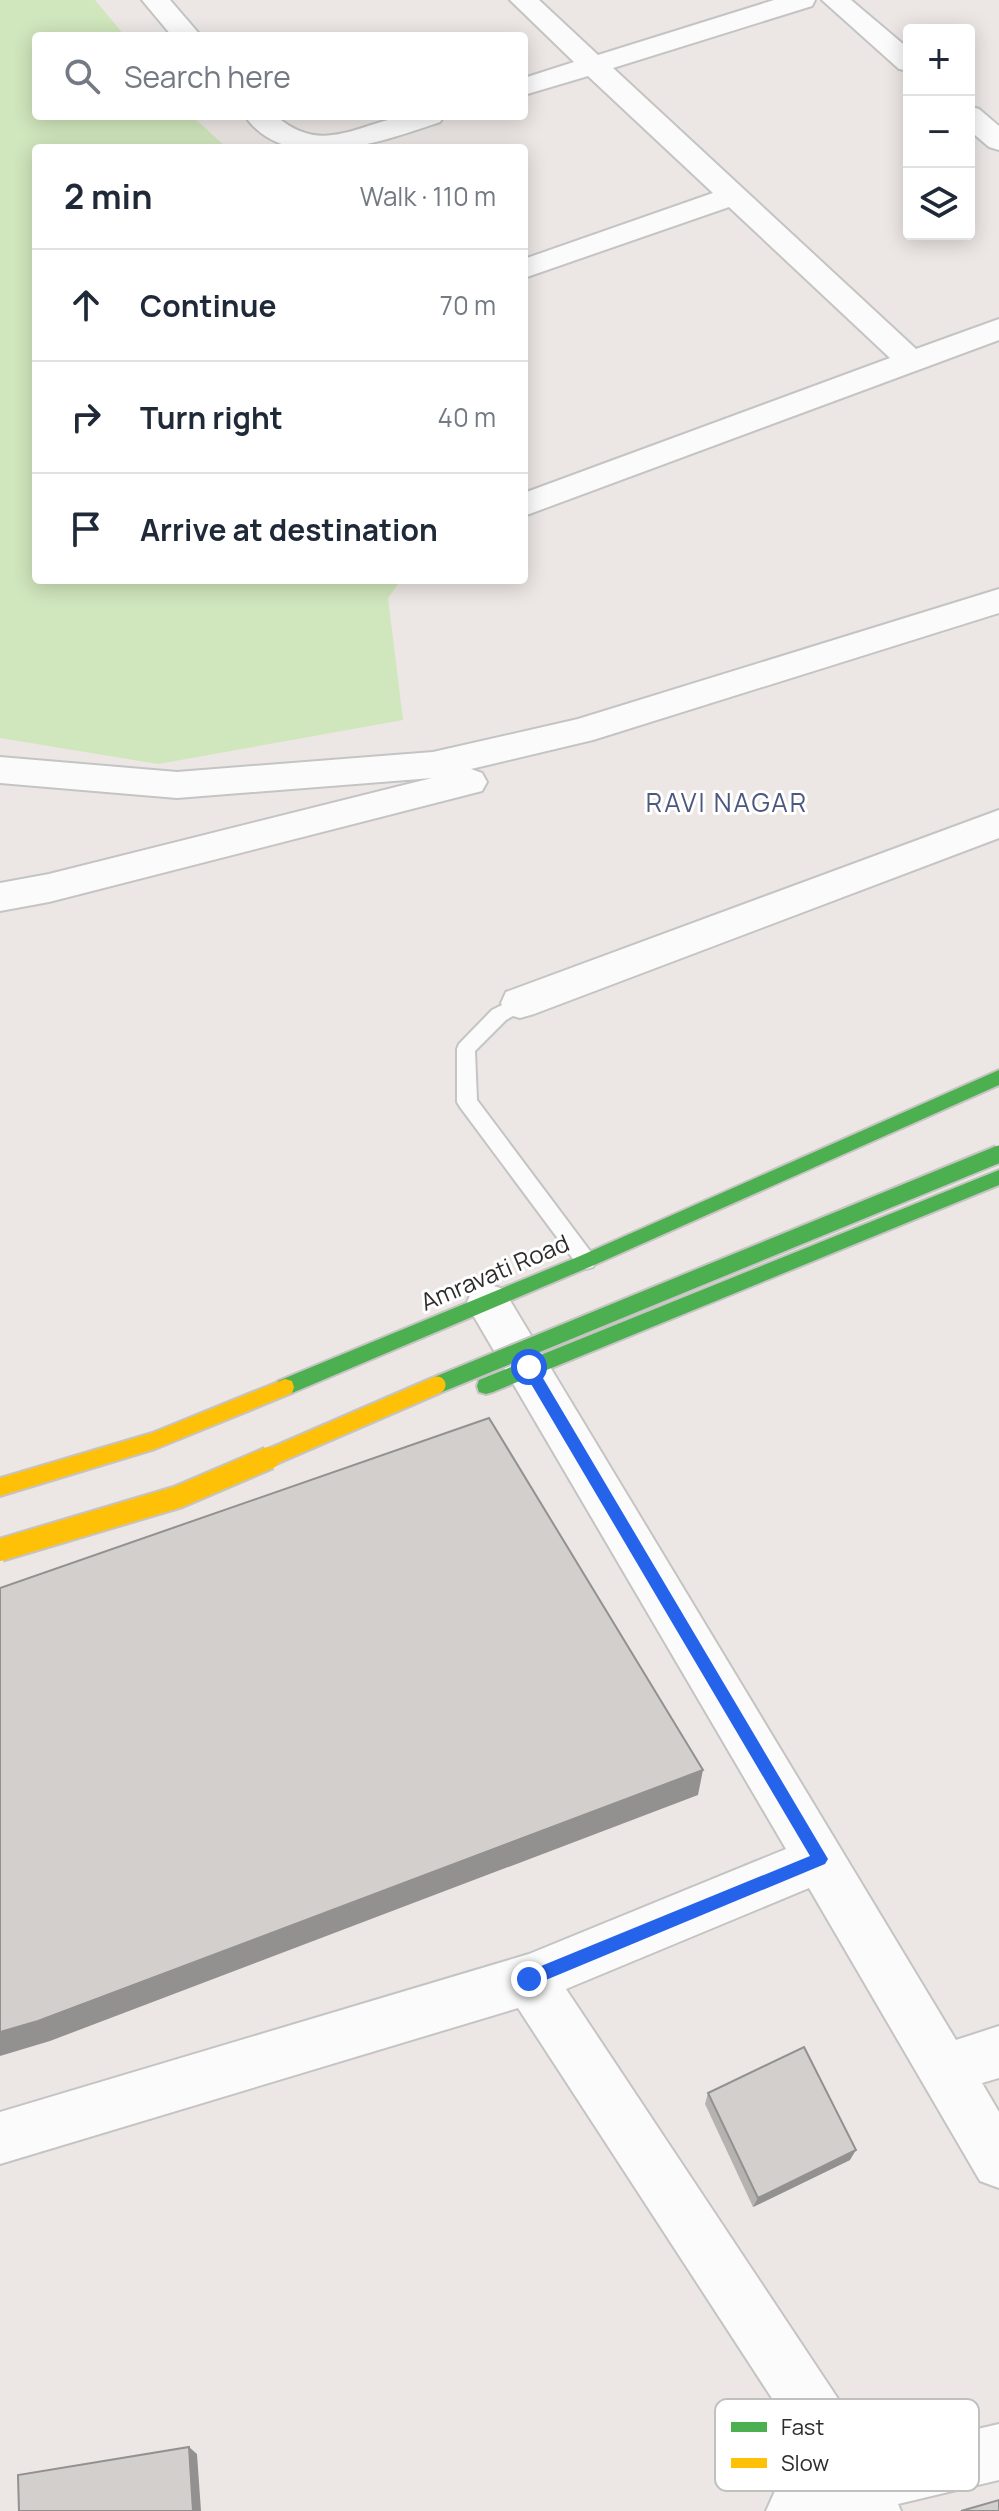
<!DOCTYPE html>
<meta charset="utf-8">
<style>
body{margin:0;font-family:Manrope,sans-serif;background:#f2f2f3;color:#1f2937}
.controls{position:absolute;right:24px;top:24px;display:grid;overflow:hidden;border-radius:8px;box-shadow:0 4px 20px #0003}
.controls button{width:72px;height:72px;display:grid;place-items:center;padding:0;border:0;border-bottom:2px solid #e0e1e3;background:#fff;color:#1f2937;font:40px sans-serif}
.stop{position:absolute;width:24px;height:24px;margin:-18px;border:6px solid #2563eb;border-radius:50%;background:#fff}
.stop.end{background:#2563eb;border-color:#fff;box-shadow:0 2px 8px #0008}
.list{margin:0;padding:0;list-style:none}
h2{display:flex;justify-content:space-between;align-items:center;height:104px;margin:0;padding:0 32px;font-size:34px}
h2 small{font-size:26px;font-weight:400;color:#747a83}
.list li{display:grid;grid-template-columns:52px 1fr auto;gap:24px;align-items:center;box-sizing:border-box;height:112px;padding:0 32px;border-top:2px solid #e0e1e3}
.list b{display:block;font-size:30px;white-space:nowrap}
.list em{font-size:26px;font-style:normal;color:#747a83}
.icon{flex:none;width:44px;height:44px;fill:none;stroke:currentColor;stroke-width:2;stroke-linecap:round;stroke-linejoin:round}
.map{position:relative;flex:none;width:999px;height:2511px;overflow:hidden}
.search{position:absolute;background:#fff;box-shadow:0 4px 20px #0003;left:32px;top:32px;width:496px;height:88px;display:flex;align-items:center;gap:20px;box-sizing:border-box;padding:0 28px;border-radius:8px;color:#747a83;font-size:30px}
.panel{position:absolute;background:#fff;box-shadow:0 4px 20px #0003;left:32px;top:144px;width:496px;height:440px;border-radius:8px}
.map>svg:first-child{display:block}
.green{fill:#d0e6bc}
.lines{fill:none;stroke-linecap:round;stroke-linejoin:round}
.lane-casing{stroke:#c5c4c4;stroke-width:4}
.street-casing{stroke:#c5c4c4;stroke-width:4}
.fast-casing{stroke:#c6c4c3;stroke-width:4}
.slow-casing{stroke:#c6c4c3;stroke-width:4}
.lane{fill:#fcfbfb;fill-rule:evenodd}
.street{fill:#fcfbfb;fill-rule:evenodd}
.fast{fill:#4caf50;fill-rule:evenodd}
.slow{fill:#ffc107;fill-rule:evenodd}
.fast-bridge-casing{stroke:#c6c4c3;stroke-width:21;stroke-linecap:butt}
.slow-bridge-far1-casing{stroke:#c6c4c3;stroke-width:21;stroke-linecap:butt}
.slow-bridge-casing{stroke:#c6c4c3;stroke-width:26;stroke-linecap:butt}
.fast-bridge{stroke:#4caf50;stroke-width:17}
.slow-bridge-far1{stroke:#ffc107;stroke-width:17}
.slow-bridge{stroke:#ffc107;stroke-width:22}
.wall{fill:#b5b2b0}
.shaded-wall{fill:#939190}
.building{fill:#d2cfcd;stroke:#939190;stroke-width:2}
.route{fill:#2563eb}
.labels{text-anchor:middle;stroke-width:6;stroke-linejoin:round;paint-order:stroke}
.street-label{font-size:24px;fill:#2d2d2d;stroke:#fff}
.neighbourhood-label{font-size:26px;letter-spacing:2px;fill:#4c5880;stroke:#fff}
.key{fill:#fff;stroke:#c0c0c0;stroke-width:2}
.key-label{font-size:22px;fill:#2d2d2d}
</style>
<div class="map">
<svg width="999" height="2511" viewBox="0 0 999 2511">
<rect width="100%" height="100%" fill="#ece7e4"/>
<!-- green -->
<path class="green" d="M0,0H95L125,36H36V116H192L227,148H36V580H401L388,598L403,720L158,764L0,738Z"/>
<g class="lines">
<!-- lane casing -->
<g class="lane-casing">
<path id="lane" d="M520,996L529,1003L527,1008L506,1020L475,1051L477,1100L593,1255L596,1261L593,1267L586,1269L579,1267L460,1107L457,1102V1049L459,1044L492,1010Z"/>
</g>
<!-- street casing -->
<g class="street-casing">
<path id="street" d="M142,0H170L201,36H172Z
M510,0H539L598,55L774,0H815L812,6L613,68L916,349L999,319V340L524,516V493L890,358L729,207L524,278V259L713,193L588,76L524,95V78L574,62Z
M822,0H851L909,49V71L899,69Z
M969,106L979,109L999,126V150L989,147L969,130Z
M245,116H276C320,154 353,127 400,117C414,114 430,116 444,116L440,122C384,141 287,177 245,116Z
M999,589V613L593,740L471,769L482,773L487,782L482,791L49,902L0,911V883L49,874L432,778L177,798L0,783V757L177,772L433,752L578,719Z
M999,810V838L534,1014L520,1018L506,1014L501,1003L506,992Z
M488,1284L503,1289L956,2040L999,2026V2078L982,2083L999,2112V2188L980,2181L809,1888L566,1989L874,2453L999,2424V2480L898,2504L901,2511H766L775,2491L820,2472L518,2008L0,2164V2112L529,1954L786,1849L473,1315L467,1302L473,1289Z"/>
</g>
<!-- fast casing -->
<g class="fast-casing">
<path id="fast" d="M999,1070V1085L592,1266L292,1393L285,1395L278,1393L276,1387L278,1381L580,1256Z
M999,1170V1185L493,1392L486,1394L479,1392L477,1386L479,1380Z"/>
</g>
<!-- slow casing -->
<g class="slow-casing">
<path id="slow" d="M285,1379L292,1381L294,1387L292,1393L155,1449L0,1496V1478L152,1433Z"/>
</g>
<!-- lane -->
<use href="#lane" class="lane"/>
<!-- street -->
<use href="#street" class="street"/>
<!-- fast -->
<use href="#fast" class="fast"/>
<!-- slow -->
<use href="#slow" class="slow"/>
<!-- fast-bridge casing -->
<g class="fast-bridge-casing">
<path id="fast-bridge" d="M437,1385L999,1154"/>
</g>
<!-- slow-bridge-far1 casing -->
<g class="slow-bridge-far1-casing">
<path id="slow-bridge-far1" d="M264,1460L437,1385"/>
</g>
<!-- slow-bridge casing -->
<g class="slow-bridge-casing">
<path id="slow-bridge" d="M0,1550L178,1497L269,1458"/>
</g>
<!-- fast-bridge -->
<use href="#fast-bridge" class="fast-bridge"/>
<!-- slow-bridge-far1 -->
<use href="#slow-bridge-far1" class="slow-bridge-far1"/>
<!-- slow-bridge -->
<use href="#slow-bridge" class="slow-bridge"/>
</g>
<!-- wall -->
<path class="wall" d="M708,2093L850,2160L753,2207L705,2104Z"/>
<!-- shaded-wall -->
<path class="shaded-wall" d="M703,1770L698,1795L50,2041L0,2056V2032Z
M856,2150L850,2160L753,2207L758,2198Z
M189,2447L197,2454L201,2511H193Z"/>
<!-- building -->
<path class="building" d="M489,1418L703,1770L38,2021L0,2032V1588Z
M804,2047L856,2150L758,2198L708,2093Z
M189,2447L193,2511H19L18,2475Z
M999,2500V2511H961Z"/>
<!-- route -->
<path class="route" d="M529,1362L534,1363L828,1859L825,1864L529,1987L522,1979L524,1973L810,1856L524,1372V1363Z"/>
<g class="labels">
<!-- street labels -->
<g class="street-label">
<text transform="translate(495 1273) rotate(-23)" y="8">Amravati Road</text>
</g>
<!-- neighbourhood labels -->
<g class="neighbourhood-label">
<text x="727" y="812">RAVI NAGAR</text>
</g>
</g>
<!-- legend -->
<rect x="715" y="2399" width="264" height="92" rx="12" class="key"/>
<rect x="731" y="2422" width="36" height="10" fill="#4caf50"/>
<rect x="731" y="2458" width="36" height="10" fill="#ffc107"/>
<g class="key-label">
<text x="781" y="2435">Fast</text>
<text x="781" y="2471">Slow</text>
</g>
</svg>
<div class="controls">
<button>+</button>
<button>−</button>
<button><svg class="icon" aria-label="layers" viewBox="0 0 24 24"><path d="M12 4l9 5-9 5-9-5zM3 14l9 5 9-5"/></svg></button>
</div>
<div class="stop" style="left:529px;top:1367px"></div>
<div class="stop end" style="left:529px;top:1979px"></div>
<div class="search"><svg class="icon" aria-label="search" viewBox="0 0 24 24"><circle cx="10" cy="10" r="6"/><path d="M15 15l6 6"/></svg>Search here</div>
<section class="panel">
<h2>2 min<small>Walk · 110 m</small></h2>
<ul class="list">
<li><svg class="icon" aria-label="ahead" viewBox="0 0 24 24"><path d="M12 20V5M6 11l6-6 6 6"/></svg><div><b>Continue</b></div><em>70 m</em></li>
<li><svg class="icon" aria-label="right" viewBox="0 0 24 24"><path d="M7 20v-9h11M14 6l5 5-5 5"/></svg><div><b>Turn right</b></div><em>40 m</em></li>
<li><svg class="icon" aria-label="arrive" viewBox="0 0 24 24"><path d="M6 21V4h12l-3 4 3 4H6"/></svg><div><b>Arrive at destination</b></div></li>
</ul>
</section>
</div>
